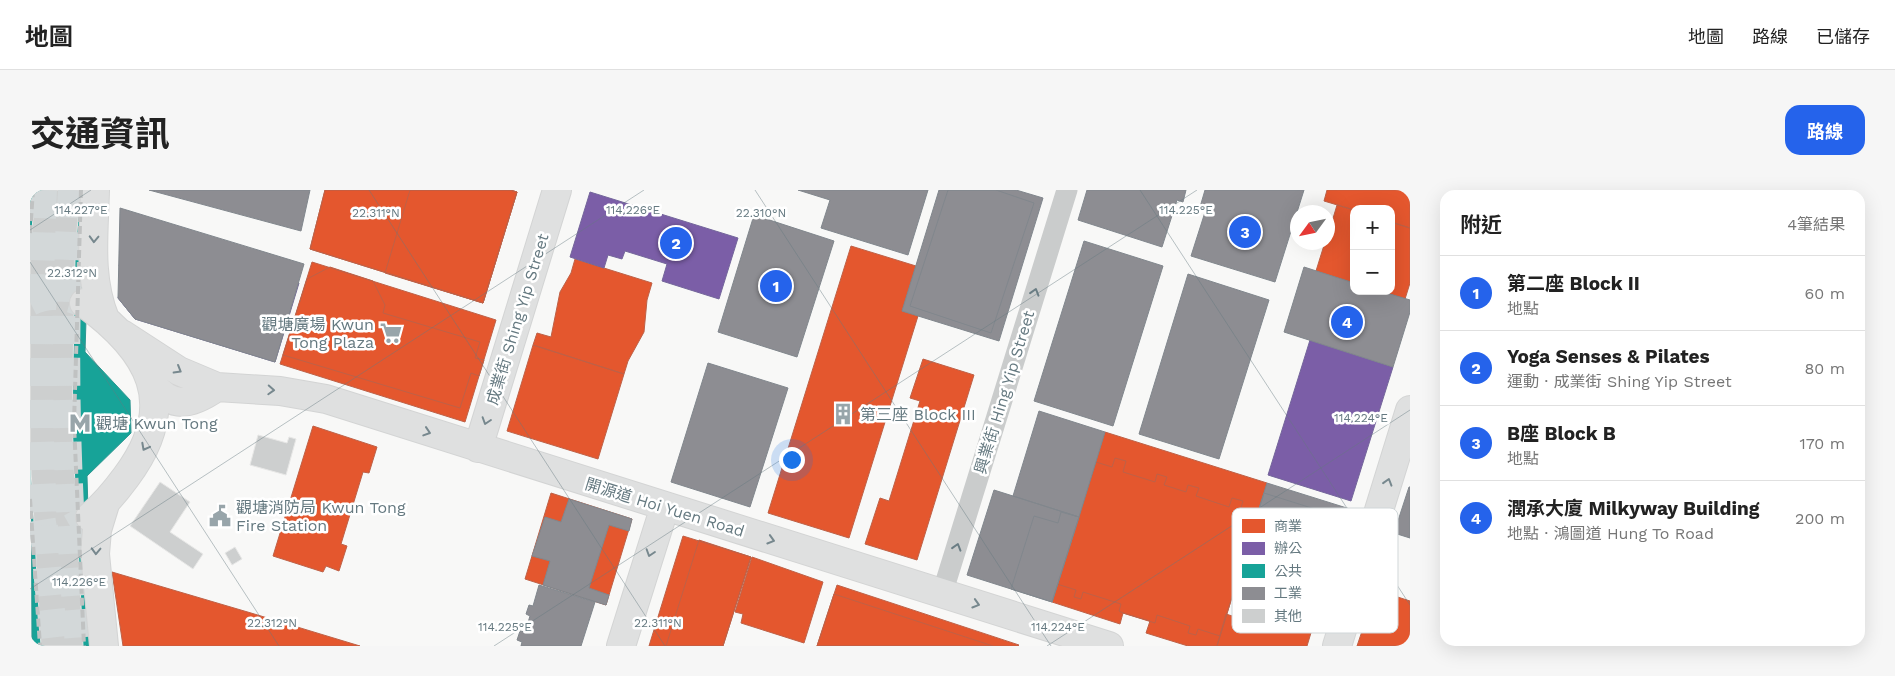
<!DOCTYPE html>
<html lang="zh-TW">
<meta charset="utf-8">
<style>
body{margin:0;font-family:"Work Sans","Noto Sans TC",sans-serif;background:#f6f6f6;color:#222}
.controls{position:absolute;right:15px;top:15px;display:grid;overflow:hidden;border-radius:10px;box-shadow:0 5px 20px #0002}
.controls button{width:45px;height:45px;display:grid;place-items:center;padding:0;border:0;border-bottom:1px solid #e0e0e0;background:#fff;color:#222;font:25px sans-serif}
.compass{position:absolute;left:1260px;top:15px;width:45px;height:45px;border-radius:50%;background:#fff;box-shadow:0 5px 20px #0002;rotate:237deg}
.you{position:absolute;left:761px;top:269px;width:18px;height:18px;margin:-12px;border:4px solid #fff;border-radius:50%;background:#1a73e8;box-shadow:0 0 0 8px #1a73e833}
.badge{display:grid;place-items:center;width:32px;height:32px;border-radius:50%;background:#2563eb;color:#fff;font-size:16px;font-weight:700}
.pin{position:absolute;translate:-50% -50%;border:2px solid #fff;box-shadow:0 1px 5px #0006}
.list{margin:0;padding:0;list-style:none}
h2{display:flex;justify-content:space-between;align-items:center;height:65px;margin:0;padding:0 20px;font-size:21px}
h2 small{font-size:16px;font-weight:400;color:#767676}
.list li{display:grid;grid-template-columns:32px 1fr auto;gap:15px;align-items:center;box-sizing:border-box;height:75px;padding:0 20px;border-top:1px solid #e0e0e0}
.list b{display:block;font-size:19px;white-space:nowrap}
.list p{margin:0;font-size:16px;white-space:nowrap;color:#767676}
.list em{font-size:16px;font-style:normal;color:#767676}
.map{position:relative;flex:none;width:1380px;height:456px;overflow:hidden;border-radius:15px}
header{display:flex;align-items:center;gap:30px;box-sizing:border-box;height:70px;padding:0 25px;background:#fff;border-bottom:1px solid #e0e0e0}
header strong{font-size:24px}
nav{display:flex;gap:28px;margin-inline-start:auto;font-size:18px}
.intro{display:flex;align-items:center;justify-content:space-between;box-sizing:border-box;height:120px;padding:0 30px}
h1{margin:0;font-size:35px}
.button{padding:12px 22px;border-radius:15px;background:#2563eb;color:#fff;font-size:18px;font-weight:700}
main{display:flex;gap:30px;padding:0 30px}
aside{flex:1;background:#fff;border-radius:15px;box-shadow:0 5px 20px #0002}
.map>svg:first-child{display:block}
.shops{fill:#e4572e;stroke:#be6147}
.offices{fill:#7b5ea7;stroke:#74669b}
.public{fill:#17a398;stroke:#2e9691}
.industry{fill:#8d8d92;stroke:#81878d}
.building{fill:#cdcfcf;stroke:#e7e7e6}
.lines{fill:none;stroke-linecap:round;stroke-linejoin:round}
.secondary-tunnel{stroke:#d3d8d9;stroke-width:28;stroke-dasharray:28 14;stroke-linecap:butt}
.highway-tunnel{stroke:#d3d8d9;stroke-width:28;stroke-dasharray:28 14;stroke-linecap:butt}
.secondary-casing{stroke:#d3d4d4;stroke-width:30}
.street{stroke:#cacccc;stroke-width:21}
.secondary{stroke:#dfe0e0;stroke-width:28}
.rail{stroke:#c0c2c2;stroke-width:4;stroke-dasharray:8 4;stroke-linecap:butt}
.oneway{stroke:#77888e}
.oneway2{stroke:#6a7d84}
.ticks{fill:none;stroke:#657980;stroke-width:1;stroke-opacity:0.45}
.labels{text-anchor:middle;stroke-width:5;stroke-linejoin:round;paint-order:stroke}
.street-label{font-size:16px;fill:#657980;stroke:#fff}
.poi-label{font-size:16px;fill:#657980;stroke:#fff;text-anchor:start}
.key{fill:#fff;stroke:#d1d7d9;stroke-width:1}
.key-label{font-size:14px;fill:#657980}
.ticks-label{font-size:12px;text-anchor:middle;fill:#657980;stroke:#fff;stroke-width:5;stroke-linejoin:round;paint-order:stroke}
</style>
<header>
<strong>地圖</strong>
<nav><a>地圖</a><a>路線</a><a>已儲存</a></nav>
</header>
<div class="intro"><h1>交通資訊</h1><a class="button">路線</a></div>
<main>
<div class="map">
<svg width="1380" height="456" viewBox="0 0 1380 456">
<rect width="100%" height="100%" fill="#f8f8f7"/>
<!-- shops -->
<path class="shops" d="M295,0H480L487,2L453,113L280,59Z
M295,0H480L487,2L453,113L280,59Z
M380,0H480L487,2L453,113L355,83Z
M1297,0H1380V38L1361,32V19L1324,20L1294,11Z
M1307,15L1324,20V93L1286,81L1295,52H1298V45Z
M1361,32L1380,38V93L1375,109L1350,101H1361Z
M821,56L886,76L872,121L888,126L819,348L738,323Z
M545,69L622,93L617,110L614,142L598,171L594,184L503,155L507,143L521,147L530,102L541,83Z
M282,72L466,130L435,232L250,174Z
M300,77L343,91L355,115L353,123L450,152L445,168L454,170L449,186L441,183L430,218L253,165L277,89Z
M503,155L594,184L568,269L477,241Z
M893,169L944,185L887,370L835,354L850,308L859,311L890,211L880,208Z
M283,236L347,257L339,283L333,282L311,354L317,356L309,381L296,376L293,382L243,366Z
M1075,242L1237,293L1187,456H1158L1116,443L1120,431L1093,423L1090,434L1022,412Z
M1085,268L1096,271L1093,282L1125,292L1127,284L1137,287L1134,295L1156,302L1158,295L1169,298L1166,306L1199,317L1202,308L1213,311L1210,321L1227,327L1190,446L1168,439L1166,445L1158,443L1160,436L1127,425L1125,433L1093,423L1089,421L1091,414L1053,402L1051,409L1044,407L1046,400L1027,394L1066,272L1082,277Z
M521,303L602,329L576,415L495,389Z
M653,346L721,367L693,456H619Z
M669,350L721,367L693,456H636Z
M722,367L793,392L774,453L711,433L713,424L705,422Z
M82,382L221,423L330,456H93Z
M807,395L989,455L988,456H787Z
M1268,395L1293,403L1277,456H1187L1196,424L1253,442Z
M1346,400L1380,411V449L1378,456H1327Z
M804,404L963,456H787Z"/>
<!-- offices -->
<path class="offices" d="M560,2L708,48L689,109L632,91L637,74L595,61L592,69L578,65L574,78L540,67Z
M99,41L269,93L245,172L105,129L88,108L97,78L89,76Z
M1280,150L1363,177L1321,311L1238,285Z"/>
<!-- public -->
<path class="public" d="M0,0H60L55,162L100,210L101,243L57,286L62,456H2Z"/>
<!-- industry -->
<path class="industry" d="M119,0H280L271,41Z
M768,0H898L878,65L791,38L800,10Z
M909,0H986L1013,8L969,151L872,121Z
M918,0H966L1004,13L961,143L880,116Z
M1057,0H1156L1153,12L1147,10L1132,57L1048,30Z
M1175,0H1274L1245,92L1161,66L1176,19L1170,17Z
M90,18L274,74L245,172L105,129L88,108Z
M724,25L804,51L767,167L688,142Z
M1054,51L1133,76L1083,236L1004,211Z
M1274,77L1324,93V101H1350L1380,110V122L1363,177L1254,142Z
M1158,84L1239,110L1189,269L1109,244Z
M678,173L758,198L720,317L641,292Z
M1009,221L1075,242L1049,327L983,306Z
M1237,293L1320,319L1293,403L1211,377Z
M1379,297H1380V348L1364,343Z
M964,300L1049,327L1022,412L937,385Z
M1234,303L1307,326L1286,394L1280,392L1278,399L1263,393L1265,386L1213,370Z
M539,309L602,329L599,341L579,335L559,398L579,405L576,415L513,395L520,371L502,366L515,327L531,332Z
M1031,322L1049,327L1022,412L981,399L1004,326L1028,333Z
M509,395L565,412L551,456H491L492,452L487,450L490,441L495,442L500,426L496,424L499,415L503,416Z"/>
<!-- building -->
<path class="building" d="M5,0H50L45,70L42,233L53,456H11L0,262V67Z
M228,245L257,253L259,247L266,249L256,285L220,275Z
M130,292L160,312L140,342L173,364L163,379L100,336Z
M205,357L212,369L202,375L195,363Z"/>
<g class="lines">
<!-- secondary-tunnel -->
<path class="secondary-tunnel" d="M0,112C20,102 34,106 54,113
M0,346L37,340L60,327"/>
<!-- highway-tunnel -->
<path class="highway-tunnel" d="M13,0C7,155 6,302 25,456
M42,0C31,152 37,305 49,456"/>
<!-- secondary casing -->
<g class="secondary-casing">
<path id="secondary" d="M65,0C64,44 58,87 75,129
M54,113C120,161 151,214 96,287C85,302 74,315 60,327
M92,144L149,181L187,197L250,201L296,209L1079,456
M121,193C143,220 161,215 187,197
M448,258L527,0
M74,456L65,364L67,340L75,314
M591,456L635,316
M1307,456L1380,220"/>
</g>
<!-- street -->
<path class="street" d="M912,404L1037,0"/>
<!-- secondary -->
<use href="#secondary" class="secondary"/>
<!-- rail -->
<path class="rail" d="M51,0L44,234L54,456
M0,43L3,0
M0,309L10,456"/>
</g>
<!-- one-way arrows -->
<defs><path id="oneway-chevron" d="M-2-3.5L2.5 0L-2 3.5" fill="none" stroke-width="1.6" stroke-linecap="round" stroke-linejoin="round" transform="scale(1.25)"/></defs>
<g class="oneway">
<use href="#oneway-chevron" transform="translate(64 49) rotate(92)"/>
<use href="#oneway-chevron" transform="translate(148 180) rotate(30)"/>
<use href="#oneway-chevron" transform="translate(241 200) rotate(3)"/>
<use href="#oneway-chevron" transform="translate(456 231) rotate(108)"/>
<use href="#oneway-chevron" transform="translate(397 242) rotate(18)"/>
<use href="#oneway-chevron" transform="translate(115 257) rotate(118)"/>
<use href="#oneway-chevron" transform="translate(1358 292) rotate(-73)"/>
<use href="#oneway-chevron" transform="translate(741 350) rotate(17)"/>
<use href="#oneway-chevron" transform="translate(66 361) rotate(92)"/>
<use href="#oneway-chevron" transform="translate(620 363) rotate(108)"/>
<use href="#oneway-chevron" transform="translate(946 414) rotate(17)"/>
</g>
<g class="oneway2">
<use href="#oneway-chevron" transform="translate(1005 102) rotate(-73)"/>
<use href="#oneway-chevron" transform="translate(927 357) rotate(-73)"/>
</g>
<!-- ticks -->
<path class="ticks" d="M339,0L635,456M725,0L1021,456M1110,0L1380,415M0,40L61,0M0,72L249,456M0,399L614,0M464,456L1167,0M1017,456L1380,220"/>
<!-- icons -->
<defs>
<g id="supermarket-bare" transform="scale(1.725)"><path d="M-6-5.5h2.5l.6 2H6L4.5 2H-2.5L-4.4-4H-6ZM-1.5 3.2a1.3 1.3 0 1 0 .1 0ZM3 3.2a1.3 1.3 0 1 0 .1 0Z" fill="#98a5aa" stroke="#fff" stroke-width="2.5" paint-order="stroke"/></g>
<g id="building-bare" transform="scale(1.725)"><path d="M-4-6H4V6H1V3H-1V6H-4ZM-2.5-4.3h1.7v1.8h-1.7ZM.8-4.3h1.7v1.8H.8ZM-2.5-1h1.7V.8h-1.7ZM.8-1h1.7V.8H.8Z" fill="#98a5aa" stroke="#fff" stroke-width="2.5" paint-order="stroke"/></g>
<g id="metro-bare" transform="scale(1.725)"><path d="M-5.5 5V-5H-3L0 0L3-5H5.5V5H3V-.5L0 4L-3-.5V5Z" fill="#98a5aa" stroke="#fff" stroke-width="2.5" paint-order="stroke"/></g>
<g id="civic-bare" transform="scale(1.725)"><path d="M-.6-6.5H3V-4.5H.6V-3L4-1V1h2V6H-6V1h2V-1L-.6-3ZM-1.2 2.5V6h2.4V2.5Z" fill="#98a5aa" stroke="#fff" stroke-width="2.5" paint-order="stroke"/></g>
</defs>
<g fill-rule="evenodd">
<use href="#supermarket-bare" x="361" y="143"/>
<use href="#building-bare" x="813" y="224"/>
<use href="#metro-bare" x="50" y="233"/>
<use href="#civic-bare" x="190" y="326"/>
</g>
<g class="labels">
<!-- street labels -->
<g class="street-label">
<text transform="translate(487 129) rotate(-73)" y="6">成業街 Shing Yip Street</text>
<text transform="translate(974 202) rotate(-73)" y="6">興業街 Hing Yip Street</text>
<text transform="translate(635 317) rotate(17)" y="6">開源道 Hoi Yuen Road</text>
</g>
<!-- poi labels -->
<g class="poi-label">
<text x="344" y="140" text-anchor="end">觀塘廣場 Kwun<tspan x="344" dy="18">Tong Plaza</tspan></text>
<text x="830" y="230">第三座 Block III</text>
<text x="66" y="239">觀塘 Kwun Tong</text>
<text x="206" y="323">觀塘消防局 Kwun Tong<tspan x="206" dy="18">Fire Station</tspan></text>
</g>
</g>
<!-- legend -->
<rect x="1202" y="318" width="166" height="125" rx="8" class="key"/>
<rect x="1212" y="329" width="23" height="14" fill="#e4572e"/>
<rect x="1212" y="352" width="23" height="13" fill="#7b5ea7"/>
<rect x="1212" y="374" width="23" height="14" fill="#17a398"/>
<rect x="1212" y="397" width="23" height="13" fill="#8d8d92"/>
<rect x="1212" y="419" width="23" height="14" fill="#cdcfcf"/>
<g class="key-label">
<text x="1244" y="341">商業</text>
<text x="1244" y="363">辦公</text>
<text x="1244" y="386">公共</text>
<text x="1244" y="408">工業</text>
<text x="1244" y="431">其他</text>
</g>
<g class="ticks-label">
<text x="51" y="24">114.227°E</text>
<text x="603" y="24">114.226°E</text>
<text x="1156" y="24">114.225°E</text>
<text x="346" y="27">22.311°N</text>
<text x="731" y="27">22.310°N</text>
<text x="42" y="87">22.312°N</text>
<text x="1331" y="232">114.224°E</text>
<text x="49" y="396">114.226°E</text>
<text x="242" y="437">22.312°N</text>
<text x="628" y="437">22.311°N</text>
<text x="475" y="441">114.225°E</text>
<text x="1028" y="441">114.224°E</text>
</g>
</svg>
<div class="controls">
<button>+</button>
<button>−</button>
</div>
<svg class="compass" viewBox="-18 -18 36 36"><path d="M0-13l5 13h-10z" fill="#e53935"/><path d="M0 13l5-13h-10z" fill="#767676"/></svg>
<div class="you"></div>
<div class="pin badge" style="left:746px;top:96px">1</div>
<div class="pin badge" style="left:646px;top:53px">2</div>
<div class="pin badge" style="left:1215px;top:42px">3</div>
<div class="pin badge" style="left:1317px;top:132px">4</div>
</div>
<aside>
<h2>附近<small>4筆結果</small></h2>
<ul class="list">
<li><span class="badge">1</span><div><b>第二座 Block II</b><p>地點</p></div><em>60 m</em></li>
<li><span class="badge">2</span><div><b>Yoga Senses &amp; Pilates</b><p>運動 · 成業街 Shing Yip Street</p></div><em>80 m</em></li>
<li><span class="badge">3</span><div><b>B座 Block B</b><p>地點</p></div><em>170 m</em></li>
<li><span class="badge">4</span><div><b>潤承大廈 Milkyway Building</b><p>地點 · 鴻圖道 Hung To Road</p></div><em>200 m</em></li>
</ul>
</aside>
</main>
